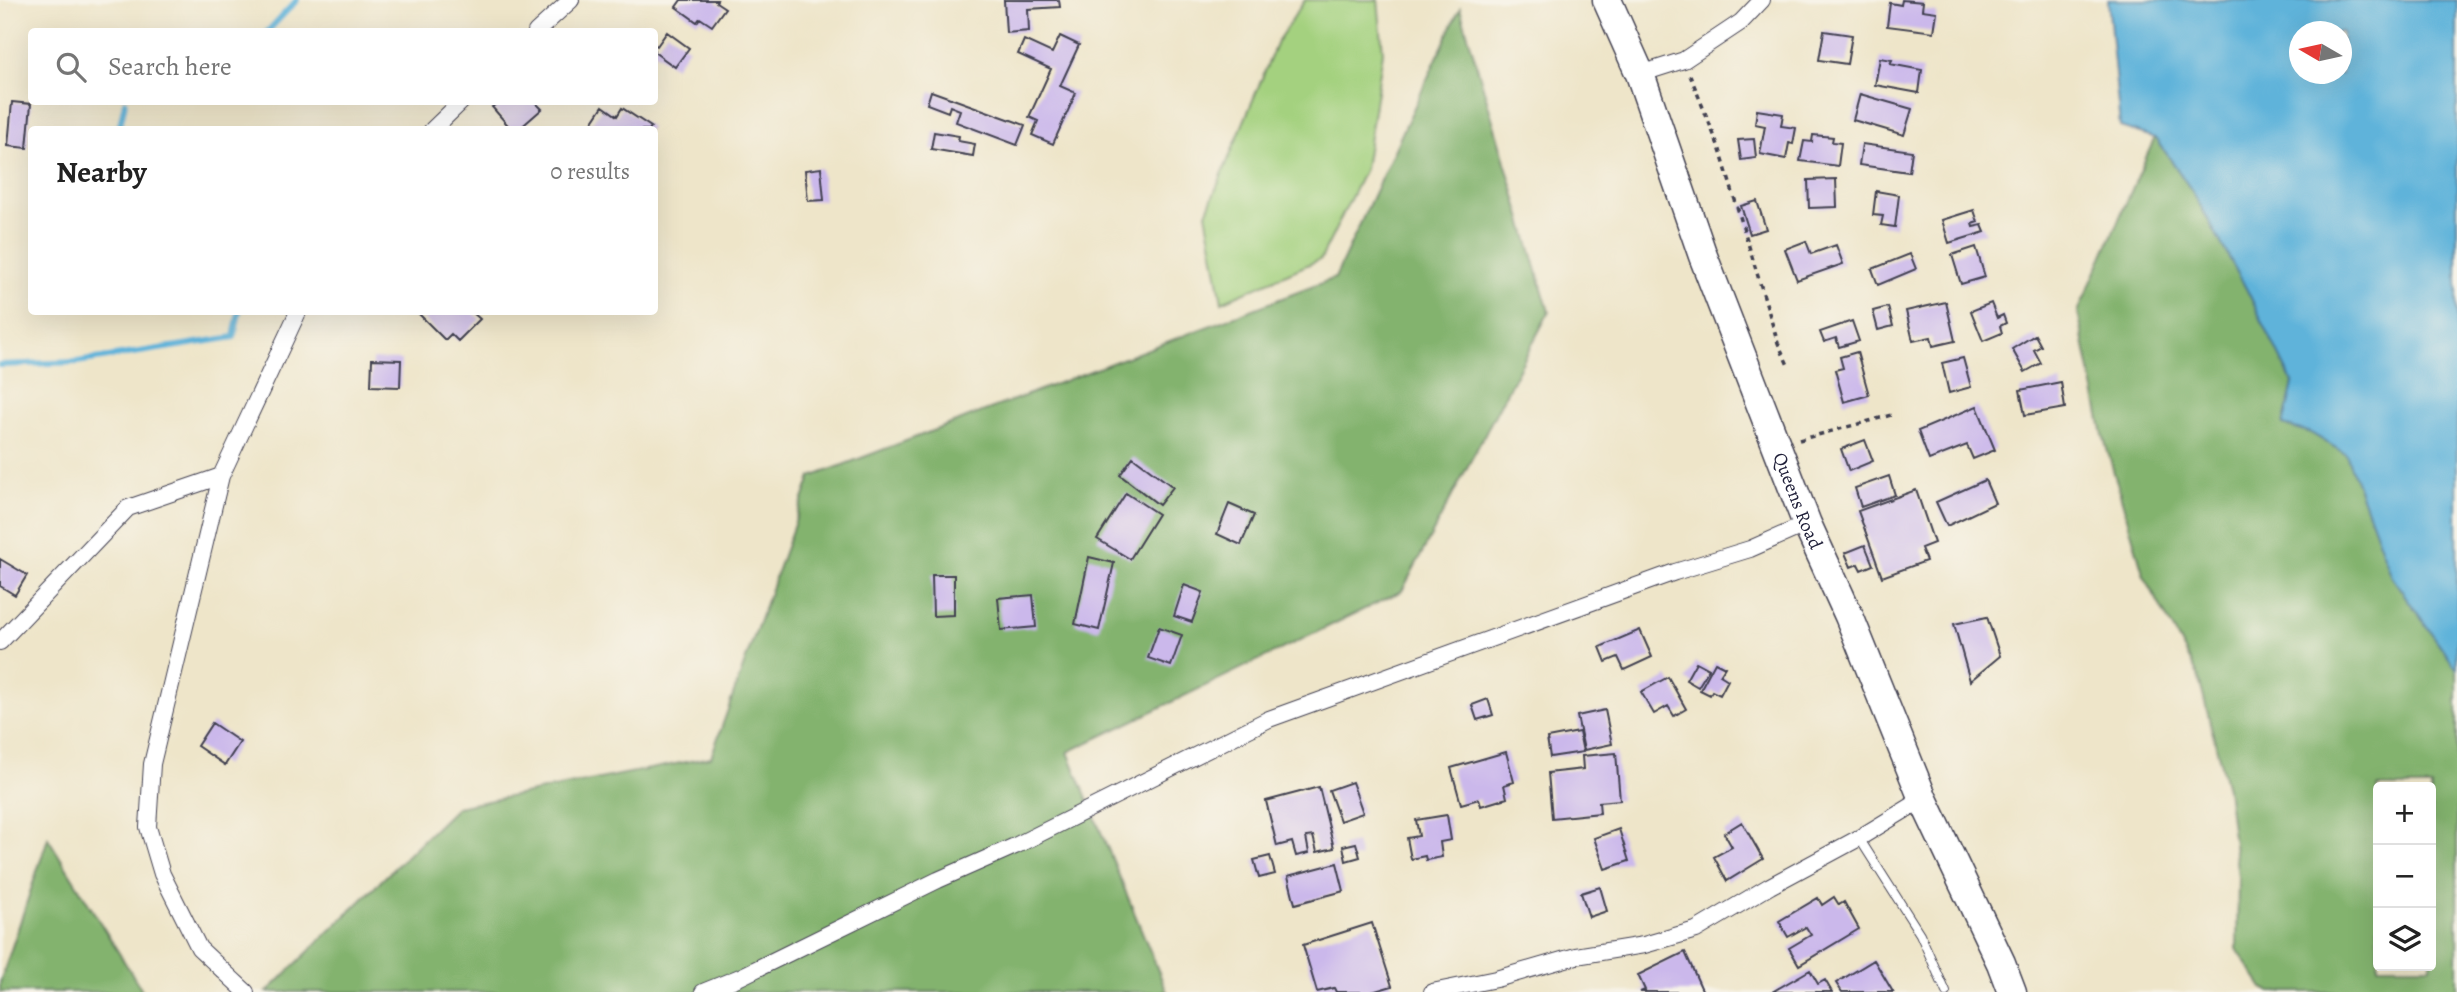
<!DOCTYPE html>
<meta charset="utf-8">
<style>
body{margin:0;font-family:Alegreya,serif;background:#f6f6f6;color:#222}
.controls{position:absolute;right:21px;bottom:21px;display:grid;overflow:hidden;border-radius:7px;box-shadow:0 7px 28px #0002}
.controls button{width:63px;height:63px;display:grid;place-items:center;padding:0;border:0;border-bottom:2px solid #e0e0e0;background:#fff;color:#222;font:35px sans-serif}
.compass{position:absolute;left:2289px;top:21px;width:63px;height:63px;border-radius:50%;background:#fff;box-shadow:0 7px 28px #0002;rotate:279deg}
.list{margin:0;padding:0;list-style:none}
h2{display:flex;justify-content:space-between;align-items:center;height:91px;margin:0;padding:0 28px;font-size:30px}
h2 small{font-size:23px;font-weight:400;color:#767676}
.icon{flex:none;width:38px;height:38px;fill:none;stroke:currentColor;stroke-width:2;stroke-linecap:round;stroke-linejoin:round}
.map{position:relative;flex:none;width:2457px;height:992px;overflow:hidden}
.search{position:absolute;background:#fff;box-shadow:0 7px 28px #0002;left:28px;top:28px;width:630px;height:77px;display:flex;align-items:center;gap:18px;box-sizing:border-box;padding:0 24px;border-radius:7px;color:#767676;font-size:26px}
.panel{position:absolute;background:#fff;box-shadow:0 7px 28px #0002;left:28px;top:126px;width:630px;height:189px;border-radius:7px}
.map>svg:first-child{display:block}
.green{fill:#a4d17f;stroke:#637a5d;stroke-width:2}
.forest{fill:#83b36e;stroke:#526a54;stroke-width:2;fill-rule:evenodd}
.water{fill:#5eb3da;stroke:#406a8a;stroke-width:2;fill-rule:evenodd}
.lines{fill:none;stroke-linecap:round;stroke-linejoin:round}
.stream{stroke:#5eb3da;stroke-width:6}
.building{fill:#cbb8eb}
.lane-casing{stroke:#413f50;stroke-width:10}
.street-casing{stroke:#413f50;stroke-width:18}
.highway-casing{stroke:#413f50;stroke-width:31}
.path{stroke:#413f50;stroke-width:3.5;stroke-dasharray:5 5;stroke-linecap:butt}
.lane{stroke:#fff;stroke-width:8}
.street{stroke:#fff;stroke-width:16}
.highway{stroke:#fff;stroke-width:28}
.labels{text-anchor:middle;stroke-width:7;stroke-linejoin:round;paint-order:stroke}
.street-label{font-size:19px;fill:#22223b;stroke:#f7f3e8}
</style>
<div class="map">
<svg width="2457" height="992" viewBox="0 0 2457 992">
<rect width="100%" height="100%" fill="#f7f3e8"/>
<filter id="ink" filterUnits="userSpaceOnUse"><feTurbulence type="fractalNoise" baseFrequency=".0143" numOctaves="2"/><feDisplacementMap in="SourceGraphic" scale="14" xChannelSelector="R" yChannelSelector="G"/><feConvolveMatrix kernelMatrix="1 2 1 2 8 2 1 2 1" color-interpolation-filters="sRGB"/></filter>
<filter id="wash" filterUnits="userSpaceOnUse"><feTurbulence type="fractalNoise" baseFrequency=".00686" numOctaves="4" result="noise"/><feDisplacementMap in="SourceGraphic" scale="28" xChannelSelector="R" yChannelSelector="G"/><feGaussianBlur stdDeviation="1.57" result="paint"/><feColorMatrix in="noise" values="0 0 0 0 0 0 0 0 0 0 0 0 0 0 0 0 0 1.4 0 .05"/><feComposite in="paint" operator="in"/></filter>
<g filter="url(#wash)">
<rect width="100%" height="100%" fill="#eee5c9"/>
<!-- green -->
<path class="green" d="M1305,0H1378L1383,52L1365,169L1321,259L1222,302L1206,213L1277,42Z"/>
<!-- forest -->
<path class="forest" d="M1460,8L1549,312L1402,591L1068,752L1167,992H267L457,807L711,757L811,477L1335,278Z
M2155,137L2194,194L2247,290L2293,384L2283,425L2309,432L2346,454L2392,577L2457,669V992H2271L2263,988L2237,949L2238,877L2227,789L2198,675L2144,576L2103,435L2078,312ZM2378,787H2431V966H2378Z
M48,838L143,992H0V983Z"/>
<!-- water -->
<path class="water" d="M2108,0H2457V669L2392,577L2346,454L2309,432L2283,425L2293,384L2247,290L2194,194L2156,138L2120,127ZM2300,32H2342V74H2300Z"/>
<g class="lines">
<!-- stream -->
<path class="stream" d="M267,32L297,0
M119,130L125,102
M0,365L77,362L234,337L239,312"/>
</g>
<g id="blocks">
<!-- building -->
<path class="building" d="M681,0H717L716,2L725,8L712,26L700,18L697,22L676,7Z
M1004,0H1059L1060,7L1028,9L1029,31L1006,33Z
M1902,0L1923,2L1922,10L1937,12L1934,32L1887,26L1890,3L1901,5Z
M1824,31L1852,35L1847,64L1819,60Z
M667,32L689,48L675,67L654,52V44L657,46Z
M1060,36L1079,45L1060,86L1076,93L1053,144L1032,135L1038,121L1029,117L1051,69L1018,54L1024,40L1052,53Z
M1880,58L1892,60L1890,64L1922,70L1919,93L1875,85Z
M931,91L1025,125L1017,145L956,122L960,110L950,106L948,112L927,104Z
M1860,94L1912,109L1904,135L1853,120Z
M12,102L31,104L27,148L8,146Z
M499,102H535L542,109L518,130H512L492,107Z
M603,106L617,116L622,108L651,127L649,130H587Z
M1757,110L1783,114L1781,126L1796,128L1793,144L1789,143L1786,159L1760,154L1765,126L1755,124Z
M934,132L959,136L958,141L975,144L973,156L931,149Z
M1813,135L1833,137L1832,142L1841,143L1838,166L1800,161L1804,141L1812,142Z
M1754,139L1756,158L1741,160L1738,140Z
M1862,144L1912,151L1909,172L1859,165Z
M821,168L824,200L808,201L805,170Z
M1836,179L1837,207L1809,208L1808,180Z
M1876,191L1899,195L1895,227L1881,225L1883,216L1873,215Z
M1757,201L1766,229L1750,234L1741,206Z
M1974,210L1978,222L1972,224L1973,227L1982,225L1985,232L1949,243L1942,220Z
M1806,241L1811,254L1836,245L1843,264L1797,280L1785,249Z
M1976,247L1985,277L1961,284L1952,255Z
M1910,254L1916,269L1878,285L1872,269Z
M1946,302L1955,341L1933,346L1931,337L1913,341L1906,311Z
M1991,303L1997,318L2003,315L2006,323L2000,326L2002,333L1983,341L1971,311Z
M1888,307L1893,326L1878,330L1873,311Z
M420,312H472L480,319L458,341L451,334L445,340L418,313Z
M1852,321L1859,341L1839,347L1836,338L1824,342L1820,332Z
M2035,335L2041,346L2034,350L2041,363L2025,372L2012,349Z
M1857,352L1869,395L1844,402L1835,370L1843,368L1840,357Z
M1963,358L1971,387L1949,393L1942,363Z
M372,359L401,360L400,387L371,386Z
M2061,382L2065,408L2025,415L2020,390Z
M1977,406L1995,450L1973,459L1967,445L1929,460L1918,431Z
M1865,440L1873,461L1849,471L1841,449Z
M1133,457L1173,487L1159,505L1120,475Z
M1889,476L1895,495L1861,507L1855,488Z
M1985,480L1995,503L1947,526L1936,502Z
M1916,490L1934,543L1921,548L1926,561L1882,577L1858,511Z
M1126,493L1158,514L1130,559L1097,539Z
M1229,504L1254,515L1241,545L1217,534Z
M1865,545L1873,565L1861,570L1858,564L1851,567L1845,553Z
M1089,557L1114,563L1099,630L1075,624Z
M0,559L27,575L15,595L0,586Z
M932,575H954V615L933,616Z
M1184,585L1203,592L1192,622L1174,616Z
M1033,595L1036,627L1001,630L998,598Z
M1987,617L2000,656L1970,681L1954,624Z
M1159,627L1182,635L1171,666L1148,658Z
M1640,630L1652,657L1624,670L1618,657L1606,662L1600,647Z
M1696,662L1709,669L1698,687L1686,680Z
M1715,662L1725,667L1720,675L1728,680L1720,695L1712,691L1710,695L1700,690Z
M1668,677L1686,709L1674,716L1668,706L1654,714L1641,692Z
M1488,699L1493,715L1477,720L1472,705Z
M1605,710L1612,744L1584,750L1577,716Z
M212,723L240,742L225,765L197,746Z
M1579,732L1583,752L1550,757L1547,738Z
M1506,752L1514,782L1504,785L1507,798L1481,806L1479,799L1461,804L1451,768Z
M1616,753L1620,800L1599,802L1600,813L1552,818L1548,773L1583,769L1582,756Z
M1352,782L1363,813L1340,821L1329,790Z
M1319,787L1334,848L1317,852L1313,836L1306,837L1309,853L1296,856L1292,842L1277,846L1266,801Z
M1447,815L1451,840L1440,842L1442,857L1426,860L1425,856L1411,859L1407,838L1419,836L1416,820Z
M1742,822L1763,859L1727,881L1714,857L1732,847L1724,833Z
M1619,829L1629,861L1605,869L1594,838Z
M1356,843L1360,857L1346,861L1343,846Z
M1270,856L1275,874L1259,878L1254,860Z
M1337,863L1344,891L1295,904L1288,876Z
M1600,887L1607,911L1589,917L1581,893Z
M1834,897L1839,905L1844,902L1859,929L1799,965L1789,948L1811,935L1806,927L1788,937L1779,921L1818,898L1822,905Z
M1372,923L1392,986L1372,992H1336L1334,988L1317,992L1303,945Z
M1685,952L1703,992H1640L1645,990L1638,975Z
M1874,960L1893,992H1842L1836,983Z
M1810,970L1818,984L1825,980L1832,992H1772Z"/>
</g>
</g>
<g filter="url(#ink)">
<use href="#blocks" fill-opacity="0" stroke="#413f50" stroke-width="2"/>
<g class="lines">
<!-- lane casing -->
<g class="lane-casing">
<path id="lane" d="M1859,838L1920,934L1946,992"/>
</g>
<!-- street casing -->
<g class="street-casing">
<path id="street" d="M536,32L571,0
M1640,74L1684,60L1741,22L1762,0
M432,130L461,102
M0,642L128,508L221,476
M246,992L199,948L162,874L148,827L152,764L221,476L298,312
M703,992L740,977L938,880L1015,846L1269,719L1675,572L1750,549L1807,524
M1432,992L1496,979L1576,956L1644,945L1696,930L1770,886L1859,838L1923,799"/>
</g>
<!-- highway casing -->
<g class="highway-casing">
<g id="highway">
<path id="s1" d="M1607,0L1640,74L1703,256L1807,524L1849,616L1923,799L2001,963L2012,992"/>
</g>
</g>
<!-- path -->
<path class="path" d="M1690,75L1720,150L1778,343L1788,365
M1799,440L1895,414"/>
<!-- lane -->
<use href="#lane" class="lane"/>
<!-- street -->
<use href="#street" class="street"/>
<!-- highway -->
<use href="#highway" class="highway"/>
</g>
</g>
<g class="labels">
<!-- street labels -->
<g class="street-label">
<text dy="7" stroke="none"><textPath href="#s1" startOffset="536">Queens Road</textPath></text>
</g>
</g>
</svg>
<div class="controls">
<button>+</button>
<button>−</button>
<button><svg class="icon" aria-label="layers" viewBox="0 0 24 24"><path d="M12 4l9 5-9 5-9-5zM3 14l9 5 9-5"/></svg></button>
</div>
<svg class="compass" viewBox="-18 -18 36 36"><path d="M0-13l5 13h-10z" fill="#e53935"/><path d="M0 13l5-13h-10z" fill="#767676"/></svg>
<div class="search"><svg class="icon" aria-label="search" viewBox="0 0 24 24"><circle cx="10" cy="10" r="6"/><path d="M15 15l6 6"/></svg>Search here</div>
<section class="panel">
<h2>Nearby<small>0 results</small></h2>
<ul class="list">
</ul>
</section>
</div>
